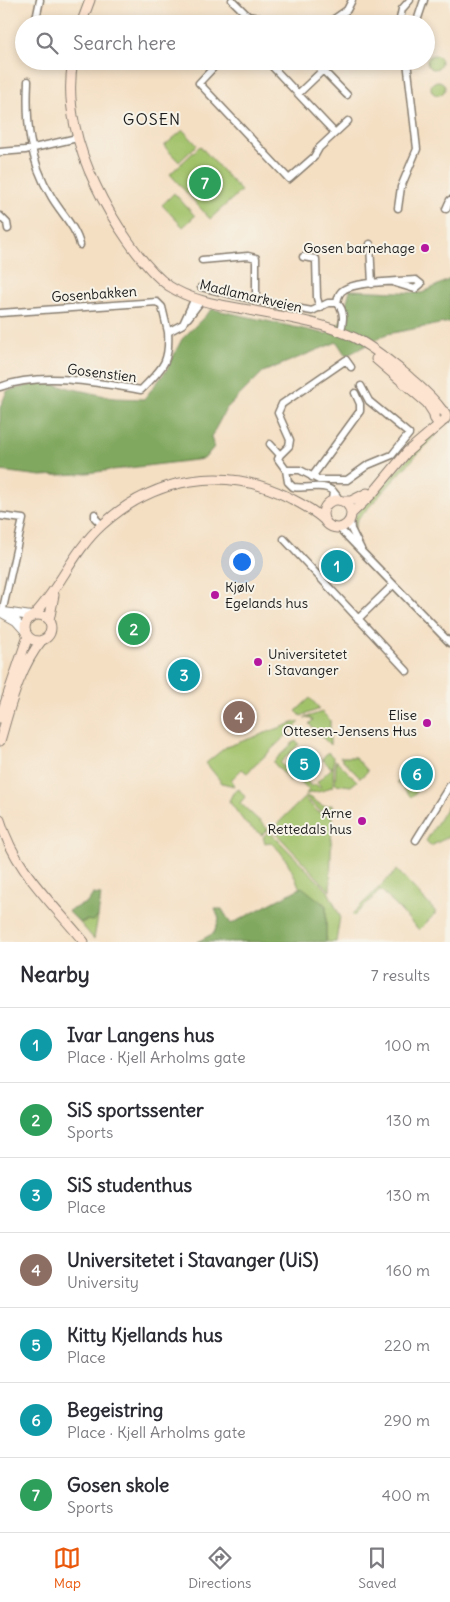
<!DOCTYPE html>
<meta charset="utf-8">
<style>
body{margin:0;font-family:Delius,sans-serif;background:#f7f7f7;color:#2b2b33}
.you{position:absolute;left:241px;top:561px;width:18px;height:18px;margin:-12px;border:4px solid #fff;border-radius:50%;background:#1a73e8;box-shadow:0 0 0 8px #1a73e833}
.badge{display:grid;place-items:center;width:32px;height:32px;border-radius:50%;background:#ea580c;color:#fff;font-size:16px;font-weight:700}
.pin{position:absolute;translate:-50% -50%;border:2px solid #fff;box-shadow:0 1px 5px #0006}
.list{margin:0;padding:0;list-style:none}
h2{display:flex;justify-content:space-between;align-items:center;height:65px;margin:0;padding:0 20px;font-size:21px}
h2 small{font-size:16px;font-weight:400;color:#7c7c81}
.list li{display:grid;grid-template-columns:32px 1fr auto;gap:15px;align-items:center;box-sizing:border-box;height:75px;padding:0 20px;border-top:1px solid #e1e1e2}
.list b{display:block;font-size:19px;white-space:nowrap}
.list p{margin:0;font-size:16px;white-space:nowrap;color:#7c7c81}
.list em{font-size:16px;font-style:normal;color:#7c7c81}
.icon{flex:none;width:28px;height:28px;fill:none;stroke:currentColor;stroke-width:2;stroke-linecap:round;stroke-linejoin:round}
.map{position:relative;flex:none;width:450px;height:942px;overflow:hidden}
.search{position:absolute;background:#fff;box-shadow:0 2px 8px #0003;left:15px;right:15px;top:15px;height:55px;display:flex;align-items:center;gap:12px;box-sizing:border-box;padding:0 18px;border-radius:28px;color:#7c7c81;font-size:19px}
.sheet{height:590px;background:#fff}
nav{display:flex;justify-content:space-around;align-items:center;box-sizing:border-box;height:70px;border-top:1px solid #e1e1e2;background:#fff;font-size:14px;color:#7c7c81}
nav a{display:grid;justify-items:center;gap:2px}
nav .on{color:#ea580c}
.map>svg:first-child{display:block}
.green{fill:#a2c26b;stroke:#5f6f44}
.forest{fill:#81a85f;stroke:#4e623e}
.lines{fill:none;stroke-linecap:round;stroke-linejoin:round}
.minor-casing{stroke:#887e70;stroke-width:9}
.tertiary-casing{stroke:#887e70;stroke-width:10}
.secondary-casing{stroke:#887e70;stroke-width:11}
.minor{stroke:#fff;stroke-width:6}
.tertiary{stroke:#fff;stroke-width:8}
.secondary{stroke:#fde4d1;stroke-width:9}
.poi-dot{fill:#b5179e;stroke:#f7f3e8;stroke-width:2}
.labels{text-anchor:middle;stroke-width:4;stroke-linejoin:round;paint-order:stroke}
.poi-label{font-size:14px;fill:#1c1c1c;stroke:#f7f3e8;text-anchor:end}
.street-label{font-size:14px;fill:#1c1c1c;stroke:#f7f3e8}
.quarter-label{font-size:16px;letter-spacing:1px;fill:#1c1c1c;stroke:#f7f3e8}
</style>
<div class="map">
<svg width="450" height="942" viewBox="0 0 450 942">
<rect width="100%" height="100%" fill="#f7f3e8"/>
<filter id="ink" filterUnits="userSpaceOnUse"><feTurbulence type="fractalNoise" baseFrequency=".02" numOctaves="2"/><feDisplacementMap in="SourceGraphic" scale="10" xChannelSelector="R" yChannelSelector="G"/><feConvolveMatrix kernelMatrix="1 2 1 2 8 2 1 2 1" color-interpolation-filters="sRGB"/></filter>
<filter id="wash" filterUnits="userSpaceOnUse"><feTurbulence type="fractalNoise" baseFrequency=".0096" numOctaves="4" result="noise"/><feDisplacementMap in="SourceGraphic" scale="20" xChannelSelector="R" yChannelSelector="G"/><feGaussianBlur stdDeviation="1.12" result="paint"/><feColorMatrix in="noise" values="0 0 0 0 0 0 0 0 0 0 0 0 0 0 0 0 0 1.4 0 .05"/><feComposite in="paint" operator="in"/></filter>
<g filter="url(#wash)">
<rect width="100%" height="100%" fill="#f4dfc3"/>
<!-- green -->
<path class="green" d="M427 62a7 7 0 1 1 14 0a7 7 0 1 1-14 0Z
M431 88a7 7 0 1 1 14 0a7 7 0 1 1-14 0Z
M183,130L197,145L179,162L164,146Z
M200,146L241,191L210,219L170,174Z
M174,193L195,216L183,227L162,205Z
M433,432L436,434L357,520L354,530L355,516Z
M310,698L320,709L301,716L296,711Z
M322,712L330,720V745L309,724L313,720L310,718H304Z
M296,722H300L247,773L242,769L231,780L234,786L222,783L206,763L226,747Z
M295,741L299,744L280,763L293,777H296L291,782L273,762Z
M328,752L334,758L333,786L322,791L306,794L309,790L298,779L302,776L312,787L315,784L320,788L321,787L317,782L333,767H330L322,759Z
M340,757H355L368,771L360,778Z
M336,760L357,781L351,786L335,784Z
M413,768L427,782L411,797L397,782Z
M239,789L245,797L240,803L268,829L262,835L246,824L229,801L233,793Z
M307,796L323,806L332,805V813L319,810L305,797Z
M304,798L318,812L332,816L330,891L272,829Z
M450,802V836L431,846L426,841Z
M269,831L328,891L340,916L336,942H326V906L324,903L319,902L302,888L300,889C293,872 285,853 270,842L265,843L263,837Z
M397,870L435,911V914L419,930L381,890L354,916L352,914Z
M98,917L94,939L80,923Z"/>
<!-- forest -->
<path class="forest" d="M450,279V322L387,334L346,356L337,342L263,372L226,409L211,437L214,447L204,459L79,474L41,476L0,471V408L7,391L42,382L114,398L144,399L166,371L182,339L212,309L326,334L341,322L350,290L422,293Z
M302,887L326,906V942H197L214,933L219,919L215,909H222L231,924Z
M93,894L101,895L98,917L93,921L85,920L80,923L68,911L88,902Z"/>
</g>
<g filter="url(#ink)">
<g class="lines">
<!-- minor casing -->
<g class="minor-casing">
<path id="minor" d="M232,0L248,16L288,24
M35,24L40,0
M248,24V16
M327,24L347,10L352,0
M399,24L402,9L410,0
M416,24L424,0
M216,61L215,66L199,83L289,179L314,157L319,148L348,121
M267,61L335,133
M314,61L347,95
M28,81C26,122 29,160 51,196C60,212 76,227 80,245
M298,94L322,71
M0,152L25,150L77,138
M398,208L401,187L417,149L407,61
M446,209L450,200
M0,216L7,223L8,229
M370,244L372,284
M303,257L316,259L317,298L320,308
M202,260L248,256L256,258V300
M201,287L268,303L312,311L328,303H337
M0,313L157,302L162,307L168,332
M188,318L201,301
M340,332C344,323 345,310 337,303C338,297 339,292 345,289C357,282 399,281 416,280L421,284L415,289L395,283
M0,387C44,371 97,383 141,390C162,368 170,364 168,332L183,324L195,298
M270,444L280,455L278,459L286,470
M280,455L289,446L290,440L278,413L282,404L346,360L351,367
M312,477L360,411V404L355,393
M339,500C330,479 311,490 293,487L288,482L286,470H300L319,480H347L368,465L392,455L409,434L369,401L361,386
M332,501L333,491
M95,514V518L102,525
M0,516L23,519L2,613
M350,519L351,529L361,549
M339,528L450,643
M284,539L407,671
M358,619L393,585
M416,840L450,785"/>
</g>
<!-- tertiary casing -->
<g class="tertiary-casing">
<path id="tertiary" d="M0,612L16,621L25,631
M4,612L31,616"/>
</g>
<!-- secondary casing -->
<g class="secondary-casing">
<path id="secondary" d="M81,24L90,0
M73,61C65,103 78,149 96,186C110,216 142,267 169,286C193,302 222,305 249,310C283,317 323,322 355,338C373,347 391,362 407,375C420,387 432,396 442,410
M376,359L427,403L434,414
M434 416a6 6 0 1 1 12 0a6 6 0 1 1-12 0Z
M323 514a14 14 0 1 1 28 0a14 14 0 1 1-28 0Z
M343,501H351L367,493
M351,514L373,493L407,452L441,423
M34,615C60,588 73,551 102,525C155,477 224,465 288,497C301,504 316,511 326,522
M25 628a13 13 0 1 1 26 0a13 13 0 1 1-26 0Z
M49,621L54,595
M0,718L28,636
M0,741C10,707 19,668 42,640
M0,820C15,871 52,902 84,942"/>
</g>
<!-- minor -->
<use href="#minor" class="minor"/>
<!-- tertiary -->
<use href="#tertiary" class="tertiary"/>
<!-- secondary -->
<use href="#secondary" class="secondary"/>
</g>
</g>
<!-- markers -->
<g class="poi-dot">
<circle cx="425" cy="248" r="5"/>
<circle cx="215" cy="595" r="5"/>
<circle cx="258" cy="662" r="5"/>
<circle cx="427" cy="723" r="5"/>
<circle cx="362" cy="821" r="5"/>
</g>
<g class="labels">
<!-- poi labels -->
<g class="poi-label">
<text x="415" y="253">Gosen barnehage</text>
<text x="225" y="592" text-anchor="start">Kjølv<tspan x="225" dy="16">Egelands hus</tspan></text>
<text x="268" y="659" text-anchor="start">Universitetet<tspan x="268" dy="16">i Stavanger</tspan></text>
<text x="417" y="720">Elise<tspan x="417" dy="16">Ottesen-Jensens Hus</tspan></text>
<text x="352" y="818">Arne<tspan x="352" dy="16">Rettedals hus</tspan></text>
</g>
<!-- street labels -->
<g class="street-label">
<text transform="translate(94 294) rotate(-4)" y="5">Gosenbakken</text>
<text transform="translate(251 296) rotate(13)" y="5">Madlamarkveien</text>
<text transform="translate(102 373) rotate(7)" y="5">Gosenstien</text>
</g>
<!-- quarter labels -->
<g class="quarter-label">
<text x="152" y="125">GOSEN</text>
</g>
</g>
</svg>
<div class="you"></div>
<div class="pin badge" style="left:337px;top:566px;background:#0f9aa8">1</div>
<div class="pin badge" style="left:134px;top:629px;background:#2e9e5b">2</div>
<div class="pin badge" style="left:184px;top:675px;background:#0f9aa8">3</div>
<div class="pin badge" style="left:239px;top:717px;background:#8d6e63">4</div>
<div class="pin badge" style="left:304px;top:764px;background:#0f9aa8">5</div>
<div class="pin badge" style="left:417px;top:774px;background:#0f9aa8">6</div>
<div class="pin badge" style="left:205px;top:183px;background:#2e9e5b">7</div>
<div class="search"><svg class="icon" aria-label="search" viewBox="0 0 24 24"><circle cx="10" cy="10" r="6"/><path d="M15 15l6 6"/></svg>Search here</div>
</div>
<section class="sheet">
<h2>Nearby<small>7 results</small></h2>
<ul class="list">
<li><span class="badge" style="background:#0f9aa8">1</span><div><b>Ivar Langens hus</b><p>Place · Kjell Arholms gate</p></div><em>100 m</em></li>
<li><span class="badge" style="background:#2e9e5b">2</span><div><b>SiS sportssenter</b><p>Sports</p></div><em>130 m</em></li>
<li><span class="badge" style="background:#0f9aa8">3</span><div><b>SiS studenthus</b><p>Place</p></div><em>130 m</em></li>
<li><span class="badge" style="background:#8d6e63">4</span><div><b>Universitetet i Stavanger (UiS)</b><p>University</p></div><em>160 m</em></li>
<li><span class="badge" style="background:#0f9aa8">5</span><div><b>Kitty Kjellands hus</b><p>Place</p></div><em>220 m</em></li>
<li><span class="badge" style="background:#0f9aa8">6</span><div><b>Begeistring</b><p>Place · Kjell Arholms gate</p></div><em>290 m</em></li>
<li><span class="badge" style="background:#2e9e5b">7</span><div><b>Gosen skole</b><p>Sports</p></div><em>400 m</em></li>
</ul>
</section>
<nav>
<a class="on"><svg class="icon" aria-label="map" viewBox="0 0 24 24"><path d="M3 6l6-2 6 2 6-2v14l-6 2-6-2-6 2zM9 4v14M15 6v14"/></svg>Map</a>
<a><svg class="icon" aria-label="directions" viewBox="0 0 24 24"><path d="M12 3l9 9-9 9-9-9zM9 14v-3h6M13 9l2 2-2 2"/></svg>Directions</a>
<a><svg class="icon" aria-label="saved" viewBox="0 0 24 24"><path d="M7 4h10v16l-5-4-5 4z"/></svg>Saved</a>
</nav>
